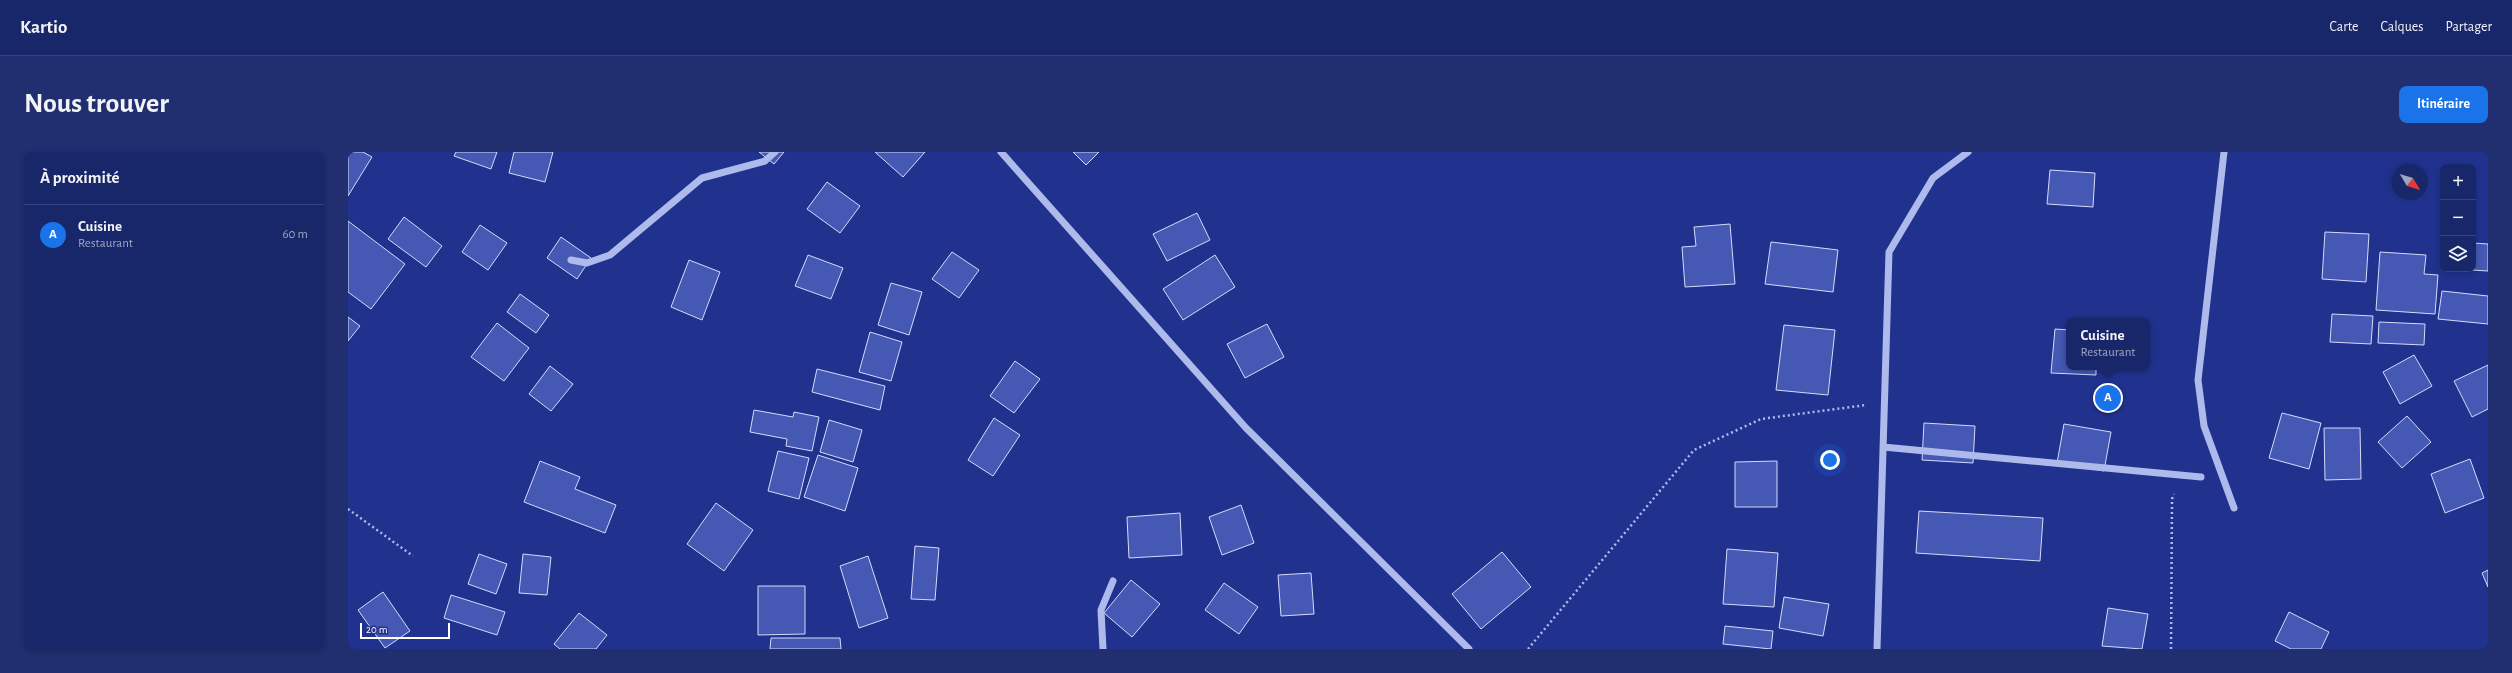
<!DOCTYPE html>
<html lang="fr">
<meta charset="utf-8">
<style>
body{margin:0;font-family:"Alegreya Sans",sans-serif;background:#212e70;color:#f1f3f6}
.controls{position:absolute;right:12px;top:12px;display:grid;overflow:hidden;border-radius:8px;box-shadow:0 2px 6px #0003}
.controls button{width:36px;height:36px;display:grid;place-items:center;padding:0;border:0;border-bottom:1px solid #36437e;background:#18266a;color:#f1f3f6;font:20px sans-serif}
.compass{position:absolute;left:2044px;top:12px;width:36px;height:36px;border-radius:50%;background:#18266a;box-shadow:0 2px 6px #0003;rotate:128deg}
.scale{position:absolute;left:12px;bottom:10px;width:90px;box-sizing:border-box;padding-left:4px;border:2px solid #fff;border-top:0;font-size:11px;line-height:14px;white-space:nowrap;color:#fff;-webkit-text-stroke:3px #20328e;paint-order:stroke}
.you{position:absolute;left:1482px;top:308px;width:14px;height:14px;margin:-10px;border:3px solid #fff;border-radius:50%;background:#1a73e8;box-shadow:0 0 0 6px #1a73e833}
.badge{display:grid;place-items:center;width:26px;height:26px;border-radius:50%;background:#1a73e8;color:#fff;font-size:13px;font-weight:700}
.pin{position:absolute;translate:-50% -50%;border:2px solid #fff;box-shadow:0 1px 4px #0006}
.popup{position:absolute;left:1718px;top:166px;width:84px;height:52px;box-sizing:border-box;display:grid;place-content:center;border-radius:8px;background:#18266a;filter:drop-shadow(0 1px 3px #0005);font-size:13px;white-space:nowrap;color:#9fa5c1}
.popup b{font-size:15px;color:#f1f3f6}
.popup::after{content:'';position:absolute;left:50%;top:100%;margin-left:-8px;border:8px solid transparent;border-top-color:#18266a}
.list{margin:0;padding:0;list-style:none}
h2{display:flex;justify-content:space-between;align-items:center;height:52px;margin:0;padding:0 16px;font-size:17px}
h2 small{font-size:13px;font-weight:400;color:#9fa5c1}
.list li{display:grid;grid-template-columns:26px 1fr auto;gap:12px;align-items:center;box-sizing:border-box;height:60px;padding:0 16px;border-top:1px solid #36437e}
.list b{display:block;font-size:15px;white-space:nowrap}
.list p{margin:0;font-size:13px;white-space:nowrap;color:#9fa5c1}
.list em{font-size:13px;font-style:normal;color:#9fa5c1}
.icon{flex:none;width:22px;height:22px;fill:none;stroke:currentColor;stroke-width:2;stroke-linecap:round;stroke-linejoin:round}
.map{position:relative;flex:none;width:2140px;height:497px;overflow:hidden;border-radius:8px}
header{display:flex;align-items:center;gap:24px;box-sizing:border-box;height:56px;padding:0 20px;background:#18266a;border-bottom:1px solid #36437e}
header strong{font-size:19px}
nav{display:flex;gap:22px;margin-inline-start:auto;font-size:14px}
.intro{display:flex;align-items:center;justify-content:space-between;box-sizing:border-box;height:96px;padding:0 24px}
h1{margin:0;font-size:28px}
.button{padding:10px 18px;border-radius:8px;background:#1a73e8;color:#fff;font-size:14px;font-weight:700}
main{display:flex;gap:24px;padding:0 24px}
aside{flex:1;background:#18266a;border-radius:8px;box-shadow:0 2px 6px #0003}
.map>svg:first-child{display:block}
.building{fill:#4458b4;stroke:#d4dbf9}
.lines{fill:none;stroke-linecap:round;stroke-linejoin:round}
.path{stroke:#afbaec;stroke-width:2.5;stroke-dasharray:2 3;stroke-linecap:butt}
.minor{stroke:#afbaec;stroke-width:7}
</style>
<header>
<strong>Kartio</strong>
<nav><a>Carte</a><a>Calques</a><a>Partager</a></nav>
</header>
<div class="intro"><h1>Nous trouver</h1><a class="button">Itinéraire</a></div>
<main>
<aside>
<h2>À proximité<small></small></h2>
<ul class="list">
<li><span class="badge">A</span><div><b>Cuisine</b><p>Restaurant</p></div><em>60 m</em></li>
</ul>
</aside>
<div class="map">
<svg width="2140" height="497" viewBox="0 0 2140 497">
<rect width="100%" height="100%" fill="#20328e"/>
<!-- building -->
<path class="building" d="M0,0H15L24,5L0,44Z
M108,0H149L143,17L106,4Z
M166,0H205L197,30L161,21Z
M411,0H436L426,12Z
M527,0H577L555,25Z
M725,0H751L738,13Z
M1702,18L1747,21L1745,55L1699,52Z
M479,30L512,54L492,81L459,57Z
M849,61L862,88L819,109L805,82Z
M56,65L94,94L78,115L40,87Z
M0,69L57,112L23,157L0,140Z
M1382,72L1387,132L1337,135L1334,95L1348,94L1346,75Z
M132,73L159,91L140,118L114,100Z
M1977,80L2021,82L2018,130L1974,127Z
M213,85L243,106L229,127L199,106Z
M1423,90L1490,98L1485,140L1417,132Z
M2125,91L2140,92V119L2109,117H2125Z
M604,100L631,118L611,146L584,127Z
M2032,100L2078,103L2076,122L2090,123L2087,162L2028,158Z
M460,103L495,116L483,147L447,134Z
M867,103L887,135L835,168L815,137Z
M341,108L372,120L354,168L323,155Z
M543,131L574,140L561,183L530,173Z
M2094,139L2140,144V172L2090,167Z
M172,142L201,163L188,181L159,160Z
M1984,162L2025,164L2023,192L1982,190Z
M0,165L12,174L0,189Z
M2031,170L2077,172L2076,193L2030,191Z
M149,171L181,196L156,229L123,205Z
M919,172L936,205L897,226L879,192Z
M1436,173L1487,178L1480,243L1428,238Z
M1707,177L1721,178V215H1748V223L1703,221Z
M522,180L554,190L543,229L511,220Z
M2066,203L2084,234L2052,252L2035,220Z
M667,209L692,227L666,261L642,244Z
M2140,213V257L2124,265L2106,229Z
M202,214L225,232L203,259L181,242Z
M469,217L537,234L532,258L464,240Z
M406,258L445,265L446,260L471,265L464,299L438,294L439,287L402,280Z
M1934,261L1973,271L1961,317L1921,306Z
M2059,264L2083,290L2054,316L2030,290Z
M646,266L672,283L645,324L620,308Z
M481,268L514,278L505,310L472,300Z
M1576,271L1627,274L1625,311L1574,308Z
M1716,272L1763,280L1756,319L1709,311Z
M1976,276H2012L2013,327L1977,328Z
M430,299L461,306L451,347L420,339Z
M470,303L510,316L497,359L456,345Z
M2122,307L2136,346L2097,361L2083,322Z
M192,309L232,325L227,337L268,353L257,381L176,350Z
M1429,309V355H1387V310Z
M368,351L405,378L376,419L339,392Z
M893,353L906,391L874,403L861,365Z
M1571,359L1695,366L1692,409L1568,401Z
M832,361L834,403L781,406L779,365Z
M567,394L591,396L587,448L563,447Z
M1379,397L1430,401L1426,455L1375,452Z
M1154,400L1183,435L1133,477L1104,442Z
M131,402L159,412L148,442L120,432Z
M175,402L203,405L199,443L171,441Z
M520,404L540,466L511,476L492,414Z
M2140,418V435L2134,421Z
M963,421L966,462L933,464L930,423Z
M783,428L812,452L784,485L756,461Z
M876,431L910,455L891,482L857,458Z
M410,434H457V482L410,483Z
M35,440L62,479L37,496L10,458Z
M103,443L157,460L149,483L96,466Z
M1436,445L1481,452L1475,484L1431,476Z
M1760,456L1800,462L1794,497L1754,494Z
M1941,460L1981,480L1973,497H1943L1927,489Z
M231,461L259,483L248,497H212L206,492Z
M1377,474L1425,479L1423,497L1375,492Z
M423,486H492L493,497H422Z"/>
<g class="lines">
<!-- path -->
<path class="path" d="M0,357L65,404
M1180,497L1346,298L1413,267L1518,253
M1823,497L1824,347L1826,342"/>
<!-- minor -->
<path class="minor" d="M653,0L898,276L1121,497
M1876,0L1850,228L1856,274L1886,356
M223,108L239,111L262,103L354,26L417,9L427,0
M1535,295L1853,325
M755,497L753,458L765,429
M1529,497L1541,100L1585,26L1620,0"/>
</g>
</svg>
<div class="controls">
<button>+</button>
<button>−</button>
<button><svg class="icon" aria-label="layers" viewBox="0 0 24 24"><path d="M12 4l9 5-9 5-9-5zM3 14l9 5 9-5"/></svg></button>
</div>
<svg class="compass" viewBox="-18 -18 36 36"><path d="M0-13l5 13h-10z" fill="#e53935"/><path d="M0 13l5-13h-10z" fill="#9fa5c1"/></svg>
<div class="scale">20 m</div>
<div class="you"></div>
<div class="pin badge" style="left:1760px;top:246px">A</div>
<div class="popup"><b>Cuisine</b>Restaurant</div>
</div>
</main>
